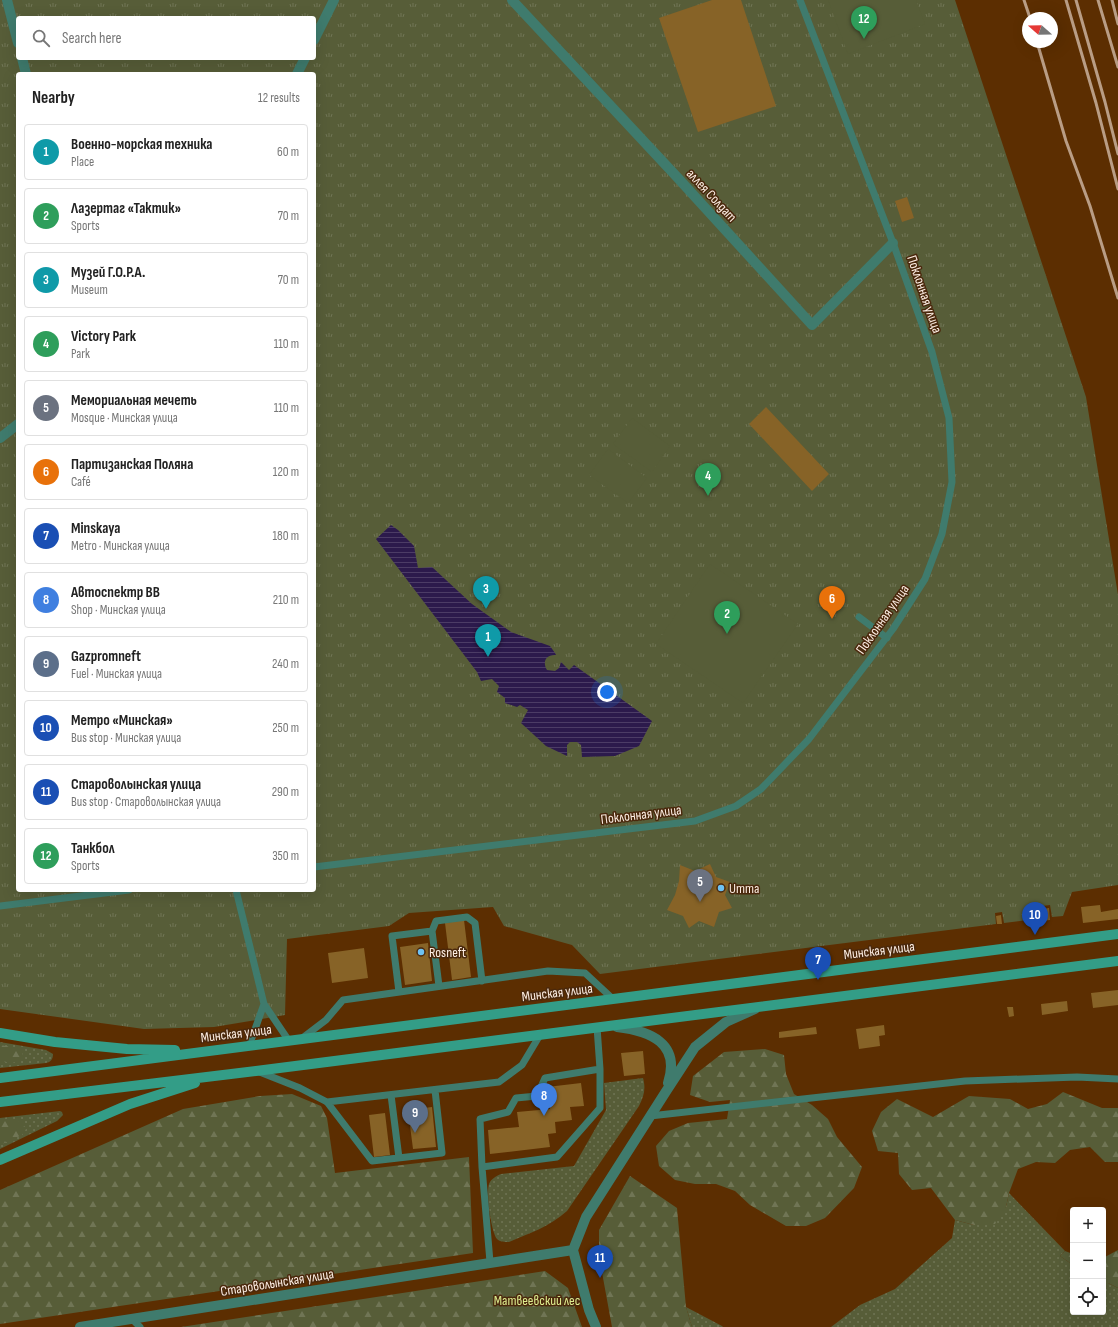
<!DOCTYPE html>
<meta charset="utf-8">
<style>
body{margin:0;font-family:"Sofia Sans Condensed",sans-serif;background:#f2f2f2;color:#222}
.controls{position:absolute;right:12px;bottom:12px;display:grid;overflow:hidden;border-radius:4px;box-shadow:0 4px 16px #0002}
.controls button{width:36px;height:36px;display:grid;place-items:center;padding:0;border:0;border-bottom:1px solid #e0e0e0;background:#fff;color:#222;font:20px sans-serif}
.compass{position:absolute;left:1022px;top:12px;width:36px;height:36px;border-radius:50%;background:#fff;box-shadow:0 4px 16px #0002;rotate:290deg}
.you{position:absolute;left:607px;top:692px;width:14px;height:14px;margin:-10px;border:3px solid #fff;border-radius:50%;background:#1a73e8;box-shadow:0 0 0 6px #1a73e833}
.badge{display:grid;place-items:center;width:26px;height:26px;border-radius:50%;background:#d93025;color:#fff;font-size:13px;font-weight:700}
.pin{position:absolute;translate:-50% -33px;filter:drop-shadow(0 1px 2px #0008)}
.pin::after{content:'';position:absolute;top:21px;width:14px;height:12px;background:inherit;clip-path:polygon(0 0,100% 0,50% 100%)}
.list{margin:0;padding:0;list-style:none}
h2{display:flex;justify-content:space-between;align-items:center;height:52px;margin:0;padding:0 16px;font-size:17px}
h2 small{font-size:13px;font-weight:400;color:#767676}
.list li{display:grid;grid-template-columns:26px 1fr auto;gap:12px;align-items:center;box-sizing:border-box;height:56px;margin:0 8px 8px;padding:0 8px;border:1px solid #e0e0e0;border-radius:4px}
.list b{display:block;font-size:15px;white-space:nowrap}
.list p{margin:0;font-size:13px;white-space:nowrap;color:#767676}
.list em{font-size:13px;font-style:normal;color:#767676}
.icon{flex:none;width:22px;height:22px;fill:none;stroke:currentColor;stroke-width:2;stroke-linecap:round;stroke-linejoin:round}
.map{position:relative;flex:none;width:1118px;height:1327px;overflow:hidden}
.search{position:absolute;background:#fff;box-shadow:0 4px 16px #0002;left:16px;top:16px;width:300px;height:44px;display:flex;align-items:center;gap:10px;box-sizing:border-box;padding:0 14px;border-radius:4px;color:#767676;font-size:15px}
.panel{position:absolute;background:#fff;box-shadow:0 4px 16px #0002;left:16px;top:72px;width:300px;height:820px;border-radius:4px}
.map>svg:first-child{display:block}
.grass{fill:url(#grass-dots)}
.forest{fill:url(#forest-firs)}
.park{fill:url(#park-tufts);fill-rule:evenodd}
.pitch{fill:#575d38}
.water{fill:url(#water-rules)}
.building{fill:#876327}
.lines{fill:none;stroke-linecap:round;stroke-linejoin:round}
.service{stroke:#3f7b6d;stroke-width:7}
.pedestrian{stroke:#3f7b6d;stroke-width:10}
.tertiary{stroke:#3f7b6d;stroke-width:10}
.secondary{stroke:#339d87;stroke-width:10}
.rail{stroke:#b99d85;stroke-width:3}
.poi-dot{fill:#6ec2f3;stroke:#4a280c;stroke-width:1.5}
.labels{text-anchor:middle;stroke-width:3;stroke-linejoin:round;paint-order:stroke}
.street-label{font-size:14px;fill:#fdeee4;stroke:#4a280c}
.poi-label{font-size:14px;fill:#fdeee4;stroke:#4a280c;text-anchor:start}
.park-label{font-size:14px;fill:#deee90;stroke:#4a280c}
</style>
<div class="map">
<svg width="1118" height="1327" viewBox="0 0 1118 1327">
<defs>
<pattern id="grass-dots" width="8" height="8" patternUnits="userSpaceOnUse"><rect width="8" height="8" fill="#575d38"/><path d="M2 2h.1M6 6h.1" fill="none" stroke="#707555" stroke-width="1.8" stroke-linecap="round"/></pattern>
<pattern id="forest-firs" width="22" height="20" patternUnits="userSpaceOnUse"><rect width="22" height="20" fill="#575d38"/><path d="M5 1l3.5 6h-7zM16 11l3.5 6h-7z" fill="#707555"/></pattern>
<pattern id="park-tufts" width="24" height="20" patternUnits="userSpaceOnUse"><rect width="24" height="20" fill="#575d38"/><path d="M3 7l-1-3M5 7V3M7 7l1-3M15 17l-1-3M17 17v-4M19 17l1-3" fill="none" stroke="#707555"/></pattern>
<pattern id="water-rules" width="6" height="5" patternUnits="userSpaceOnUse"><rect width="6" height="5" fill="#2c1a4c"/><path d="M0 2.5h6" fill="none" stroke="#4c3c66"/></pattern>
</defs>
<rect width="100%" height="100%" fill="#5c2e01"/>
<!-- grass -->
<path class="grass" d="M0,1042L46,1050L53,1054C53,1059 51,1062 46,1063L0,1068Z
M643,1078C646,1089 644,1096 639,1106L567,1211C549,1227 530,1233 509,1242C504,1242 500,1242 497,1239C491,1232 486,1193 489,1184C491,1179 496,1176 501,1174L574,1166L606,1110L604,1083Z
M60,1111L62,1112L63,1115L57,1121L0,1149V1118Z
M1009,1193L1065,1251L1060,1256L1073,1265V1312H1103V1283H1108L1118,1288V1327H831L860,1305L895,1289L952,1238L955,1220L974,1225L1006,1207Z
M686,1307L722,1326L723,1327H692Z"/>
<!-- forest -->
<path class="forest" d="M0,1045L18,1048L23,1054C15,1067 12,1061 0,1062Z
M765,1049L784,1055L786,1074L794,1094L812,1105L828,1119L837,1137L862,1167L854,1188L825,1218L806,1226H786L750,1205L735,1191L716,1184H695L675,1180L659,1166L656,1146L669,1131L688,1123L727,1119L730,1100L710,1102L690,1095L693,1076L724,1052Z
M1063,1092L1102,1108H1118V1162H1105L1090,1147L1070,1150L1055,1163L1036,1162L1018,1169L1009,1193L1006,1207L995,1224L974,1225L955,1220L931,1188L912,1190L899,1174L898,1153L878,1151L872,1131L881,1112L897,1099L933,1117L969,1096L1010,1099L1028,1109L1047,1104Z
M292,1094L321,1106L327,1118L335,1173L469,1157L473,1253L0,1324V1190L183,1109L260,1096Z
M0,1120H15L22,1122L26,1129L22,1135L0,1145Z
M630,1176L677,1208L686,1307L692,1327H612L599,1256V1230Z
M1118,1250V1288L1108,1283H1103V1258Z
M1065,1251L1073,1254V1265L1060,1256Z
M545,1271L568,1288L582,1327H181Z"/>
<!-- park -->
<path class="park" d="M0,0H955L1086,397L1118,595V885L1072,892L1063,916L1052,917L1050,905L1027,908L1028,920L1004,923L1002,912L995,913L996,924L600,974L572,945L504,926L493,907L409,913L389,926L287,939L285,1015L214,1027L144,1029L0,1009ZM18,18H314V58H18ZM18,74H314V890H18Z"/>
<!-- pitch -->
<path class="pitch" d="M828,0H916L925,24L848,54Z
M632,418L670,446L652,472L613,444Z
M608,449L647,478L628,503L589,475Z
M710,564L798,624L743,703L656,644Z"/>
<!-- water -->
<path class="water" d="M391,525L398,530L414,546L418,568L432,567L472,604L511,632L550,646L555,653L556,655C546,654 542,662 547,670L555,671L559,668L561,662L569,670L574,665L652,721L639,746L615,756L582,757L581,745L577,742H570L567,745V756L546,746L521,723L528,710L520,705L517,707L505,703V698L497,692L499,686L492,679L481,681L477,672L376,539Z"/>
<!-- building -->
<path class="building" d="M712,0H741L776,106L698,132L659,18Z
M907,197L914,218L902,222L895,201Z
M766,407L829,474L812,491L749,424Z
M710,864L716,877L730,882L725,895L732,908L719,912L714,927L699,921L689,928L683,916L667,910L675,895L679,881L680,865L695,871Z
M1100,905L1101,912L1118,909V919L1083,923L1081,907Z
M1049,908L1050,920L1033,922L1032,911Z
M1001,915L1002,924H997L996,916Z
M464,920L471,977L452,980L445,923Z
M428,943L432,981L405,985L400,947Z
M364,948L368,978L332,983L328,953Z
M1118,990V1005L1093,1008L1091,993Z
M1067,1001L1068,1011L1042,1015L1041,1004Z
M1007,1007H1013L1014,1016L1009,1017Z
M884,1025L885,1035L879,1036L880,1046L859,1049L856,1029Z
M816,1027L817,1034L779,1038V1032Z
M643,1051L645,1074L624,1076L621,1053Z
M581,1083L584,1106L570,1107L572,1120L555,1122L556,1133L548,1134L550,1147L490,1154L488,1130L519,1127L517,1112L550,1109L547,1087Z
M432,1107L436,1147L413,1149L408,1110Z
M385,1113L390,1155L374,1157L369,1115Z"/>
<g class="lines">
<!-- service -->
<path class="service" d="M859,617L887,638
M314,867L695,821L736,806L761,789L809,739L893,629L925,579L942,534L952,482L949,418L932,352L893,243L800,0
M236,890L264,1004L289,1041
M0,906L129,890
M439,986L432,931L436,921L467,917L475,923L482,981
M399,992L392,936L432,931
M301,1039L326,1020L343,1000L548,971L585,973L613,999
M249,1046L264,1004
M257,1071L300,1088L327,1102L372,1161L442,1153L435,1090
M391,1095L399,1158
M327,1102L499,1082L522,1065L540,1035
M650,1116L965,1081L1077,1077L1118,1079
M482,1167L557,1157L600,1108V1069L597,1027
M490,1262L482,1167L480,1119L508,1112L516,1098L537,1096L545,1078L600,1069
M132,1319L140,1327"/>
<!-- pedestrian -->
<path class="pedestrian" d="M7,0L18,43
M512,0L677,177L812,325L893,243
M314,40L334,0
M22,58L26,74
M297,74L305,58
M0,438L18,424"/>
<!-- tertiary -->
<path class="tertiary" d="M617,1027C650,1031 681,1043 668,1083
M80,1327L573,1250
M596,1327L589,1310L573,1250L586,1217L665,1093L695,1047L726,1022L755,1009"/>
<!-- secondary -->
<path class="secondary" d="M0,1033L55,1042L127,1049L175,1050
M0,1078L1118,934
M0,1102L256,1071L1118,961
M0,1160L130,1104L195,1083"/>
<!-- rail -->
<path class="rail" d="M1024,0L1030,18
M1066,0L1096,103L1118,189
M1076,0L1105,102L1118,154
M1098,0L1118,67
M1112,0L1118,24
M1037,42L1066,141L1090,206L1118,298"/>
</g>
<!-- markers -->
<g class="poi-dot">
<circle cx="721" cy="888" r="4"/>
<circle cx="421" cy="952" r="4"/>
</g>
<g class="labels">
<!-- street labels -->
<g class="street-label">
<text transform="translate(712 195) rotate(47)" y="5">аллея Солдат</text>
<text transform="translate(925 294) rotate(71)" y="5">Поклонная улица</text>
<text transform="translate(882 619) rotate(-55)" y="5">Поклонная улица</text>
<text transform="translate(641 814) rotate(-7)" y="5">Поклонная улица</text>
<text transform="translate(879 950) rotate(-7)" y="5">Минская улица</text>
<text transform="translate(557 992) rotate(-7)" y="5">Минская улица</text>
<text transform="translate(236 1033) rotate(-7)" y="5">Минская улица</text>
<text transform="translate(277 1282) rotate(-9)" y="5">Староволынская улица</text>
</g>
<!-- poi labels -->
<g class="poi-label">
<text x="729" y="893">Umma</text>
<text x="429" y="957">Rosneft</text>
</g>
<!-- park labels -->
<g class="park-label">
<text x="537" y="1305">Матвеевский лес</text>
</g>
</g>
</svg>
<div class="controls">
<button>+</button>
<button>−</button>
<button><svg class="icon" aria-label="locate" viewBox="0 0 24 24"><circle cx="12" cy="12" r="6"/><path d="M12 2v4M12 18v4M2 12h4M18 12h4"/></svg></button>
</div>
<svg class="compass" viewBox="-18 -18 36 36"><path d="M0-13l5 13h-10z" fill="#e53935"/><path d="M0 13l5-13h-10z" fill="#767676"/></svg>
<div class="you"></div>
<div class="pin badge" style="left:488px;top:657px;background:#0f9aa8">1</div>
<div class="pin badge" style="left:727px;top:634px;background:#2e9e5b">2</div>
<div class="pin badge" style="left:486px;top:609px;background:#0f9aa8">3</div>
<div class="pin badge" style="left:708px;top:496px;background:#2e9e5b">4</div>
<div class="pin badge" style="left:700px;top:902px;background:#6b7280">5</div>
<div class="pin badge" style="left:832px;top:619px;background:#e8710a">6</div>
<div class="pin badge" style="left:818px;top:980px;background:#1a4fb4">7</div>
<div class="pin badge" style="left:544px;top:1116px;background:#3f7fe0">8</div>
<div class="pin badge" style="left:415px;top:1133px;background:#5c6f8a">9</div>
<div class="pin badge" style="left:1035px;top:935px;background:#1a4fb4">10</div>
<div class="pin badge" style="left:600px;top:1278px;background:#1a4fb4">11</div>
<div class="pin badge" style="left:864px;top:39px;background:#2e9e5b">12</div>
<div class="search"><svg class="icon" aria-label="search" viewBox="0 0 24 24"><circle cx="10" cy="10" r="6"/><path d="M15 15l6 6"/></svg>Search here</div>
<section class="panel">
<h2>Nearby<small>12 results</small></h2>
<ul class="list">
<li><span class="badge" style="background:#0f9aa8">1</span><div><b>Военно-морская техника</b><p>Place</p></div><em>60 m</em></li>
<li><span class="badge" style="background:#2e9e5b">2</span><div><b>Лазертаг «Тактик»</b><p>Sports</p></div><em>70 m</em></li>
<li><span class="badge" style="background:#0f9aa8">3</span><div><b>Музей Г.О.Р.А.</b><p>Museum</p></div><em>70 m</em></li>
<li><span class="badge" style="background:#2e9e5b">4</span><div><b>Victory Park</b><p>Park</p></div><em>110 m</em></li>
<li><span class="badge" style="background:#6b7280">5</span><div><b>Мемориальная мечеть</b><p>Mosque · Минская улица</p></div><em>110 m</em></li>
<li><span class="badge" style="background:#e8710a">6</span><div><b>Партизанская Поляна</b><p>Café</p></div><em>120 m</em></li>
<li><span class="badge" style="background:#1a4fb4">7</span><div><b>Minskaya</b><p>Metro · Минская улица</p></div><em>180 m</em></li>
<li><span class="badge" style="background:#3f7fe0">8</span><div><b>Автоспектр ВВ</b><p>Shop · Минская улица</p></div><em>210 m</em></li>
<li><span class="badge" style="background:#5c6f8a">9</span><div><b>Gazpromneft</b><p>Fuel · Минская улица</p></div><em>240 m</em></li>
<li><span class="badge" style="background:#1a4fb4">10</span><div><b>Метро «Минская»</b><p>Bus stop · Минская улица</p></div><em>250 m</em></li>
<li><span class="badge" style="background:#1a4fb4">11</span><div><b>Староволынская улица</b><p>Bus stop · Староволынская улица</p></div><em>290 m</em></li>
<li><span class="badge" style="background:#2e9e5b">12</span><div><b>Танкбол</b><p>Sports</p></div><em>350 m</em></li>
</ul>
</section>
</div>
